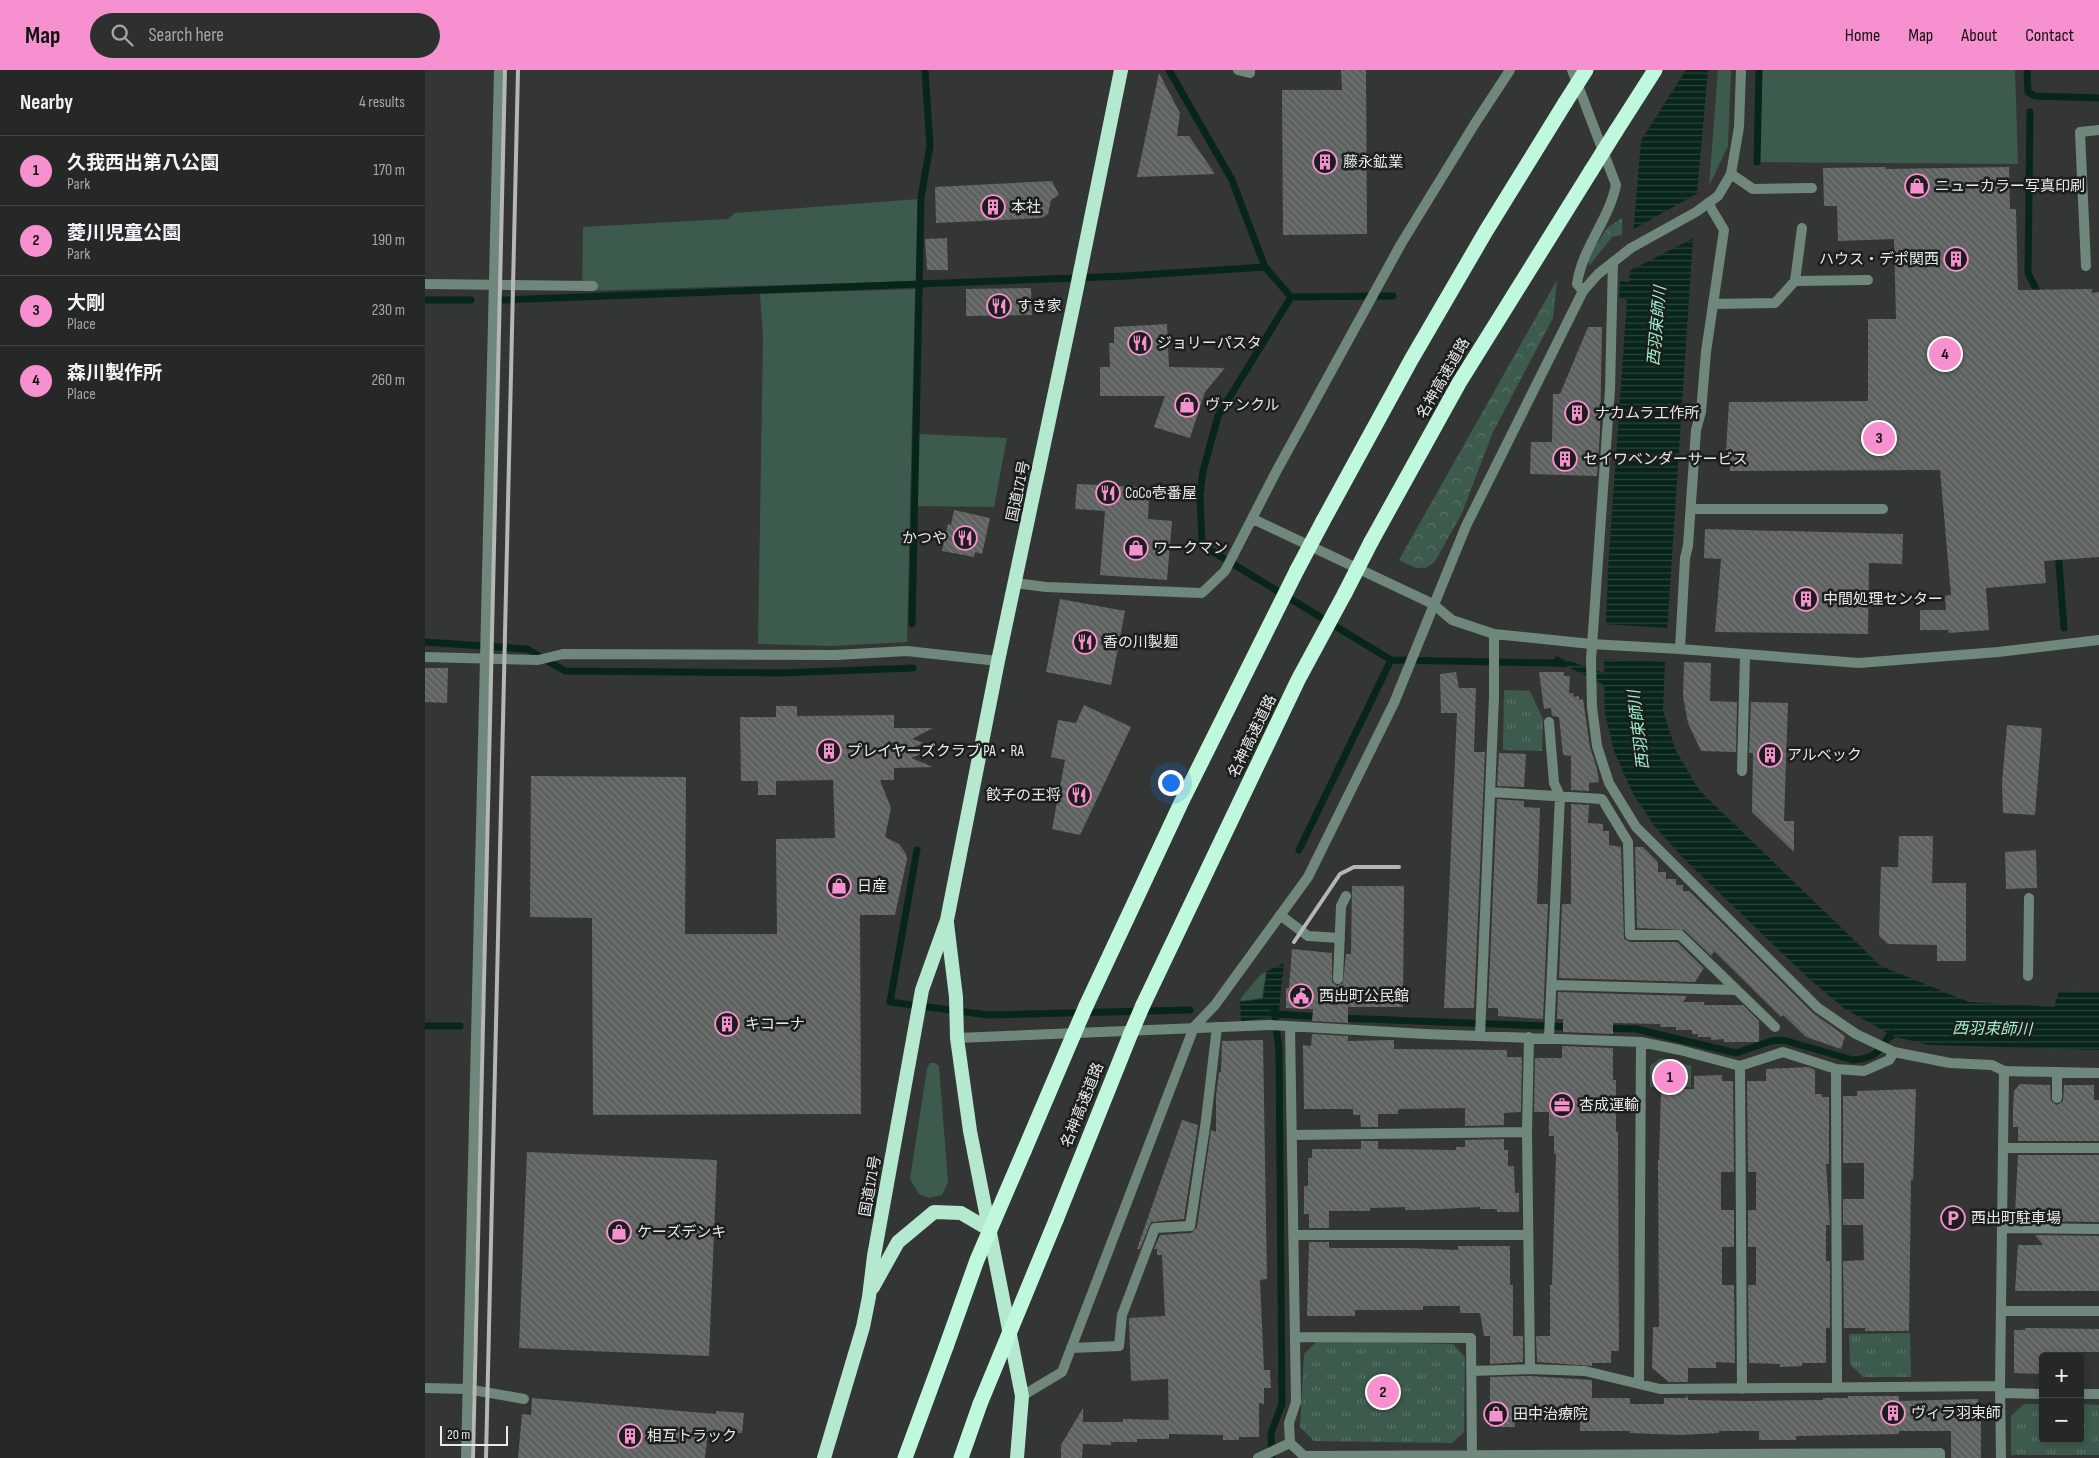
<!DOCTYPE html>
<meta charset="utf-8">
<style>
body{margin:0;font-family:"Sofia Sans Condensed","Noto Sans JP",sans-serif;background:#2e3030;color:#f1f3f6}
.controls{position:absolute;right:15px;bottom:15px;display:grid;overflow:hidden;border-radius:5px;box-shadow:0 2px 8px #0003}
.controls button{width:45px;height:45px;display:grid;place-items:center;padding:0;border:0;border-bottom:1px solid #424445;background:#262828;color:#f1f3f6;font:25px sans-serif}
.scale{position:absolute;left:15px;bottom:12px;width:68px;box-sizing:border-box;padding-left:5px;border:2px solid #e8eae9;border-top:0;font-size:14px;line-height:18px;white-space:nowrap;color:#e8eae9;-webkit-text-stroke:4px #1c1d1d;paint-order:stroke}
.you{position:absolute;left:745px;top:712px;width:18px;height:18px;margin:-12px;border:4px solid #fff;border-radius:50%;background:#1a73e8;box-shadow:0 0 0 8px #1a73e833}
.badge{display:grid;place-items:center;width:32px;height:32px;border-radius:50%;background:#f790ce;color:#111;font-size:16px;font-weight:700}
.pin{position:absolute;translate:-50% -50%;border:2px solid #fff;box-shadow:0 1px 5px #0006}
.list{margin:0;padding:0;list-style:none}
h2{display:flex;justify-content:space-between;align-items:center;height:65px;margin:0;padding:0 20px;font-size:21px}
h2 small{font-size:16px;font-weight:400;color:#a4a6a8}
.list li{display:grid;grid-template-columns:32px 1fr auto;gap:15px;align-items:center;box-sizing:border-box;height:70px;padding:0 20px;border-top:1px solid #424445}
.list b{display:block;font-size:19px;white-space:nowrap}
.list p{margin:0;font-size:16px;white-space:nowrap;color:#a4a6a8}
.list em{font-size:16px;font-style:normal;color:#a4a6a8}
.icon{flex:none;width:28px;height:28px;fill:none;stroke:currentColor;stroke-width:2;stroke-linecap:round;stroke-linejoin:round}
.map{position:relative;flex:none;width:1674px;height:1388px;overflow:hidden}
header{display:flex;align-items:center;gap:30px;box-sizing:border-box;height:70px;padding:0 25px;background:#f790ce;color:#111}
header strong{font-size:24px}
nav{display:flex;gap:28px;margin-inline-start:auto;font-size:18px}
.search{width:350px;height:45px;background:#2e3030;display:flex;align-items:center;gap:12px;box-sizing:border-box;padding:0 18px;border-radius:28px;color:#a4a6a8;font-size:19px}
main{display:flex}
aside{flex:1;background:#262828}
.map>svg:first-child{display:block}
.green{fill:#3d5b4d}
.forest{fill:url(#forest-crowns)}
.park{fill:url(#park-tufts)}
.water{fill:url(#water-rules)}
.pier{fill:#333635}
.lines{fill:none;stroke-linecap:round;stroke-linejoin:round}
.stream{stroke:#08251a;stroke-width:7}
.building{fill:url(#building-back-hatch)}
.service{stroke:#70877c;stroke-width:10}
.minor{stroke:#70877c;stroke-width:10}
.tertiary{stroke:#70877c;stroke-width:10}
.trunk{stroke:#b4e8cf;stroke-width:14}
.motorway{stroke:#bff8dd;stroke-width:15}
.rail{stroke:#b5b7b6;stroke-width:4}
.motorway-bridge{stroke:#bff8dd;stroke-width:15}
.labels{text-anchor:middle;stroke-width:5;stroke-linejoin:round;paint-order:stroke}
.poi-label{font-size:15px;fill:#e8eae9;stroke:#1c1d1d;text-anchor:start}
.street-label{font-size:15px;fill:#e8eae9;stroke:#1c1d1d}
.water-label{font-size:16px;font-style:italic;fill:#9cf1ca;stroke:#1c1d1d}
</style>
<header>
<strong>Map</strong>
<div class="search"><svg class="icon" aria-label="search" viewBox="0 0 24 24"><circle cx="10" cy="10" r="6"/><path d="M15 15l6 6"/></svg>Search here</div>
<nav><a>Home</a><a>Map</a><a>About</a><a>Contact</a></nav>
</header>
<main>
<aside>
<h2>Nearby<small>4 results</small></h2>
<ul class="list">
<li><span class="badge">1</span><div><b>久我西出第八公園</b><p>Park</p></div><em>170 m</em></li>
<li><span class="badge">2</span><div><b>菱川児童公園</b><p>Park</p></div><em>190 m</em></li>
<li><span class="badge">3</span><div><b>大剛</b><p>Place</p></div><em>230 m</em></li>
<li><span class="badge">4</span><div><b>森川製作所</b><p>Place</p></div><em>260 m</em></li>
</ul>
</aside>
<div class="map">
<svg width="1674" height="1388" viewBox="0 0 1674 1388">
<defs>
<pattern id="forest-crowns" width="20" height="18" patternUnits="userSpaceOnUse" patternTransform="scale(1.25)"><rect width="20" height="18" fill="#3d5b4d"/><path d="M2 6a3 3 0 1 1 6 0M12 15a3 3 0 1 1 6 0" fill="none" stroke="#597367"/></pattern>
<pattern id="park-tufts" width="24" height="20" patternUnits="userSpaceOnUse" patternTransform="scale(1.25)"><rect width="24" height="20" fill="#3d5b4d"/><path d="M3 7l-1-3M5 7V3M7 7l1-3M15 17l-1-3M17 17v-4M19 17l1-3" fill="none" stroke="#597367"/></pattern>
<pattern id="water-rules" width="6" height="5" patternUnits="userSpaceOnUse" patternTransform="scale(1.25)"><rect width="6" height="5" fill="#08251a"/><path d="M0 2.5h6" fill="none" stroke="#2c453b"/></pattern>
<pattern id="building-back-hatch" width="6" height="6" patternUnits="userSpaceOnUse" patternTransform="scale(1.25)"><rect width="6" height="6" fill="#5d615f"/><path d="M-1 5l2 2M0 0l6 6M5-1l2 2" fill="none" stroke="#747876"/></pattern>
</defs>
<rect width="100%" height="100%" fill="#333635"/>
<!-- green -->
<path class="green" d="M1293,0H1306L1303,76L1284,116Z
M1336,0H1590L1593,94L1335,92Z
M494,129L493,211L157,221L158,157L303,149L310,143Z
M490,219L482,572L406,576L333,574L338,267L335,224Z
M493,364L582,368L569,437L490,436Z
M841,902L837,928L816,931V928L836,904Z
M505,993H510L514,996L523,1112L517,1125L504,1128L494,1124L485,1109L502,999Z"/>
<!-- forest -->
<path class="forest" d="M1197,148V165L1187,167L1164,196L1163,188L1182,158Z
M1132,210L1128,248L1068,362L1037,443L1009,493L1000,498H991L974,490Z"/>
<!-- park -->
<path class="park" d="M1079,620L1105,621L1118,649L1117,681L1078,680Z
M1236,988L1266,996V1017H1225V996Z
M1485,1263L1486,1307H1438L1425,1294L1424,1264Z
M892,1271L1028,1274L1040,1287L1039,1362L1027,1373L889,1371L875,1357L879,1284Z
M1599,1334H1618V1369H1655V1334L1674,1335V1385H1586V1346Z"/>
<!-- water -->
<path class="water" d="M1222,0H1283L1268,168L1240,593L1238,641L1251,681L1274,720L1456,896L1544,932L1629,937L1634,921L1674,922V980L1504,975L1471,967L1464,972L1460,969L1463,963L1420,939L1382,907L1260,790L1230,757L1207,722L1189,681L1180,644L1179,615L1143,597L1130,595V586L1179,603L1183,498L1202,230L1194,228L1195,211L1204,212Z
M859,893L854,940L861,941V948H844L816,951L815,932L838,929L842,901Z"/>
<!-- pier -->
<path class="pier" d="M1220,0H1261L1213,75Z
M1275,122L1271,167L1202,202L1205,161Z
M1178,554L1244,558L1242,592L1177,589Z"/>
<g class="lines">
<!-- stream -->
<path class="stream" d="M744,0L807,110L840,197L866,227L968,226
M1602,0L1603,22L1610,26L1674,28
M1605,42L1603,203L1612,221L1613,229
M1332,92L1334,0
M866,227L793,346L778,401L775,424L777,475L966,590
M0,230H46
M79,230L701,206L840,197
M1633,481L1639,558
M487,554L496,127L505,76L500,0
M0,572L102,579L140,601L355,603L488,598
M492,780L465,932L563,945L765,940
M874,780L966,590L1132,593L1139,594
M853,944L897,947
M915,948L1147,957
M0,956H35
M1180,958L1211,959L1311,983L1346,971L1358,970L1428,990C1452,988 1454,981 1466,963
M847,1388L846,1363L857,1334L854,980L849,939"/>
</g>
<!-- building -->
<path class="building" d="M916,0H941L942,164L858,165L857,20H917Z
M734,3L755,43L752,66H764L790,104L712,107Z
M1461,97V99L1584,97L1585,139H1591L1593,220L1667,219V223L1674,222V487L1619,491L1621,513L1561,518L1564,560L1524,563L1523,560H1495V540H1521L1520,526L1526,525L1515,400L1305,401V386L1301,379L1304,332L1443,331V249H1471L1469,169L1413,171L1412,136H1399L1398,98Z
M627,111L634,125L626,130L623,144L617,148L511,153L510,117Z
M522,168L523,200H502L500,169Z
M606,218L607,245L541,246V219Z
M742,254L744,297L800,298L780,322L765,368L729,357L740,326H675V297H685L684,273H689V257Z
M1163,257H1177L1175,362L1172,406L1105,404L1106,372H1127L1128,324H1135Z
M652,414L714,417V429H724L723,449L747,451L742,510L675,505L680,441L650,439Z
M529,440L565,448L557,484L550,482L549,487L517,481L523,454L526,455Z
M1280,459L1478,464L1477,494L1444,493L1443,564L1290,562L1296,489L1279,488Z
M635,529L700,541L686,615L621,602Z
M1259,592L1286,593L1285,631L1312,632L1311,682L1276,681L1263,653L1258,626Z
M0,598H23L22,633L0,632Z
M1031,602L1034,618H1051L1049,682H1060L1049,938H1019L1032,643H1016L1015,604Z
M1114,602H1139V606H1145L1144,623H1148L1149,627L1154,626V630L1158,629L1165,677L1172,699L1174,712L1164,713V721L1146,720V686L1138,685L1134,647L1127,646L1126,638L1119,639Z
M1326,632L1363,633L1359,751H1369V782L1327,742L1328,683H1324Z
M659,635L706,657L655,765L627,759L640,690L626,687L633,650L651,653Z
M351,636H372V646L469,645V658H508L487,669L499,673L486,678L499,683L486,688L508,697L469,698V710H455L466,738L460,767L474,774L481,784L482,789L470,845H435L436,1044L168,1045L167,848L105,847L106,706L261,707L260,864H352L351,769L410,768L408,710L351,711V725H333V711H316L315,647H351Z
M1582,655L1617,658L1610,745L1578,743L1577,713Z
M1074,683L1101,684L1099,717L1072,716Z
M1072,729L1099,731V737L1115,738L1112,834H1123L1118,949L1073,946V938H1063Z
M1146,734L1164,735L1163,753L1178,754V761H1184V775L1196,777L1199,869L1205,872H1252L1279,898L1270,912L1134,908L1137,834H1146Z
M1474,766H1508L1507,813H1541V891H1512V875L1463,874L1454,866L1456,797H1473Z
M1210,777H1218L1233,792V802H1241V809H1251V815H1258V821H1264L1294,850L1388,943L1420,966L1416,979L1381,967L1358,945L1356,947L1289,881L1286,886L1259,860L1212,858Z
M1611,780L1612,818L1581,819L1580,782Z
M927,816H979L978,937H923V953L887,951L888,939L861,938V918H864L867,879L907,883V912L912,916L918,913L921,884H926Z
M1133,922L1262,926L1258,932H1279V935H1318L1334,951V972H1299V969L1286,970V967H1273V964H1267V960H1251V957H1236L1235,954L1188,953V964L1138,962V949H1132Z
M887,964L923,966V971L969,970V979L1082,980V987H1097L1096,1042L1079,1043V1055L1040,1056V1038L976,1039L973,1040V1044H953V1057H936L935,1045H928V1039H879L878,975L886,976Z
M838,970L842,1209L835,1210L839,1300H845L846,1318H839V1334L834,1333V1367H814V1370H798V1365L744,1364L743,1309L706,1311L704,1248L740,1246L737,1185H732V1179H729L735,1165L766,1163L772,1157L786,1060L791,1062V1026L794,1002H796L797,971Z
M1137,976L1188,978V1010H1191V1062H1193L1194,1281H1186V1293H1167V1296L1112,1292L1111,1266H1125V1215H1127L1131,1084H1129V1066H1124V1042H1109L1110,988H1137Z
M1384,997L1390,1000V1024H1397V1027H1404V1094H1401L1405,1155H1401V1191H1405V1258H1401V1293H1377V1296L1355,1297V1294L1324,1293L1323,1215H1331V1177H1323V1140H1331V1102H1323L1322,1011H1341V999Z
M1297,1005V1011H1308L1309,1102H1296V1140H1309V1177H1297V1215H1309L1310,1293L1291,1292V1298H1263V1312H1244L1227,1298L1228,1257H1234L1233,1090H1234L1236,1019H1269V1006Z
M1595,1014L1625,1015L1626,1031L1632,1035L1638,1031L1639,1015H1669V1030H1674V1071H1593V1057H1588V1039L1589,1021Z
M1491,1019L1488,1110H1486L1484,1261H1440V1258H1419L1418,1191L1439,1190L1438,1155H1418V1129H1439V1093H1418V1026H1432V1021Z
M757,1050L773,1055L759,1149L726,1152L715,1179H712Z
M1079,1069V1080H1083V1096H1089L1090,1123H1094V1142H1072V1139H1055V1137L997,1140H980V1137L945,1138V1141H904V1158H884V1144H879V1116H883V1088H887V1079H936V1071H953V1079L1031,1080V1077H1040V1070Z
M102,1082L292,1090L284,1286L94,1278Z
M1593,1085H1674V1152L1598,1151L1590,1143Z
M1610,1165L1674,1166V1221H1590L1593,1175H1618Z
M884,1172H904V1177L906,1178H982L1033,1180V1176H1085V1215H1088V1266H1098V1292L1065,1294V1266H1059L1055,1243H1035V1236H998V1240H930V1246H882Z
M1600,1258L1674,1259V1282H1618V1304L1589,1303V1260H1600Z
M1105,1306L1167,1310V1328H1205V1334H1239V1328H1263L1260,1326H1263V1330L1320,1331L1398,1330V1328H1423V1326H1474V1331L1553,1329V1341H1556V1388H1526V1361H1474V1364L1371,1366V1370H1334V1361H1294V1363L1256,1365L1205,1363V1361H1155V1352H1142V1350H1090V1357H1065V1307Z
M107,1328L291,1344V1341L319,1343L317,1363L283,1361L280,1388H93L97,1344L106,1345Z
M658,1338V1352H698V1349L744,1350V1369H712V1372H686V1375L658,1374L657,1388H636V1375Z"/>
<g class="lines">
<!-- service -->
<path class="service" d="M813,0L825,3V0
M1306,104L1328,119L1387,118
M1188,192L1185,320L1166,590L1167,637L1172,676L1184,713L1211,757L1393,938L1431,964L1469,982L1525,993L1567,995L1579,1001
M1661,196L1655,62L1674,60
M1370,211L1377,158
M1288,234L1350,233L1370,211L1443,210
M1266,439H1458
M1317,701L1320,585
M855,845L883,866L915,868
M1603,906L1604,828
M913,909L916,836L921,826
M646,1278L694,1276L697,1245L730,1158L765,1156L781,1050L792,957
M42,1319L99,1329"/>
<!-- minor -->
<path class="minor" d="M1147,0L1191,115C1184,150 1157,178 1152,214L1158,221
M0,214L168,216
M828,449L1008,534L1027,550L1069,564L1166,574L1255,579L1434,593L1573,582L1674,570
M590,513L621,517L777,523L800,501L852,400L976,174L1049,55L1085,0
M1255,579L1260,488L1263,476L1271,360L1276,342L1281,282L1299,160L1283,133
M0,587L113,590L138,584L411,585L482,581L573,591
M1124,652L1129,713L1135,726L1124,967
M1065,722L1177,729L1203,772L1205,865H1255L1350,957
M1127,915L1311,920
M865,957L871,1332L864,1353L865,1373
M1055,966L1069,627V564
M1104,967L1102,1062L1105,1299
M532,968L845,955L1000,964L1216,972L1255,980L1315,996L1358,982L1411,999L1439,1001L1464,990L1469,982
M1315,996L1317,1319
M1411,999L1412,1317
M1632,1028V1002
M867,1065L1102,1062
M1578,1078H1674
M1577,1158L1674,1159
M868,1165H1103
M1576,1241H1674
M870,1267L1046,1268L1047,1387
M1047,1301L1105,1299L1160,1301L1235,1319L1575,1316
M1214,1314L1216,972
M0,1318L42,1319
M1575,1323L1618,1324
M1655,1324H1674
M833,1388L865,1373L879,1386L1515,1383V1388
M1576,1388L1575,1316L1579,1001L1674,1003"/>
<!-- tertiary -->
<path class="tertiary" d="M597,1326L637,1302L769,957L790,935L883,807L969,633L1041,456L1158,221L1173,204L1206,178L1271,142L1293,126L1306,104L1314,57L1316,0
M41,1388L74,0"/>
<!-- trunk -->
<path class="trunk" d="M522,853L531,927L532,968L545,1061L597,1326L592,1388
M448,1217L473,1172L509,1142L536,1143L565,1160
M399,1388L438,1257L444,1227L449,1186L497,920L522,850L573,591L649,232L696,0"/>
<!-- motorway -->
<path class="motorway" d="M1191,61L1230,0
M898,451L986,290L1061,161L1140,33
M946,472L1034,313L1166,101
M718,935L873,610L920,523
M661,936L756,733L872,500
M599,1081L648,966
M631,1150L706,963
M480,1388L521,1277
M536,1388L555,1334"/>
<!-- rail -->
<path class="rail" d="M869,872L915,804L929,797H974
M48,1388L80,0
M61,1388L93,0"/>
<!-- motorway-bridge -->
<path class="motorway-bridge" d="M1140,33L1161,0
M1166,101L1191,61
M872,500L898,451
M920,523L946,472
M706,963L718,935
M648,966L661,936
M521,1277L552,1190L599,1081
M555,1334L631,1150"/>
</g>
<!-- icons -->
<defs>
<g id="building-ring" transform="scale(1.25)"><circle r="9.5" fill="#1c1d1d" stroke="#f790ce" stroke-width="1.5"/><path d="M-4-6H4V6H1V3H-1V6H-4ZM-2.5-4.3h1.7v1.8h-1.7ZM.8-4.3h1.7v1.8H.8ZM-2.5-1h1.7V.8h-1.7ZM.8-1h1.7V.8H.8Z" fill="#f790ce"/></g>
<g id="shop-ring" transform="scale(1.25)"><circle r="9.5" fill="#1c1d1d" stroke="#f790ce" stroke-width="1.5"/><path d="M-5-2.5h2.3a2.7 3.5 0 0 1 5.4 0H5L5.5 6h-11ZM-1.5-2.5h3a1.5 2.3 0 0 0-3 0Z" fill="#f790ce"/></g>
<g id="restaurant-ring" transform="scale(1.25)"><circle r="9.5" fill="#1c1d1d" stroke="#f790ce" stroke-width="1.5"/><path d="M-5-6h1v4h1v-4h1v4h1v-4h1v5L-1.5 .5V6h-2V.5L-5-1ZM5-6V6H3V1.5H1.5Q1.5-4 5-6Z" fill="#f790ce"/></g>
<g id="civic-ring" transform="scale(1.25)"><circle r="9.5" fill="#1c1d1d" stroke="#f790ce" stroke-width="1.5"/><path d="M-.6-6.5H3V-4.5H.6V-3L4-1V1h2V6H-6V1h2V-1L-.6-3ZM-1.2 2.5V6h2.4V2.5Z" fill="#f790ce"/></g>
<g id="office-ring" transform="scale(1.25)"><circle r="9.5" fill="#1c1d1d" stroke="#f790ce" stroke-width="1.5"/><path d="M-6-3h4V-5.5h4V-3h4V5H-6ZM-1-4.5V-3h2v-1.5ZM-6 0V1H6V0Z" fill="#f790ce"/></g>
<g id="parking-ring" transform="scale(1.25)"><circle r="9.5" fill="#1c1d1d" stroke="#f790ce" stroke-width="1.5"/><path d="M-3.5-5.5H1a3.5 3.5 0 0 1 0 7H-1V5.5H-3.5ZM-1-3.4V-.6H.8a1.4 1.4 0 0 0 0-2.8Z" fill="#f790ce"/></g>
</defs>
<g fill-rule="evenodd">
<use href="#building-ring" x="900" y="92"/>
<use href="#shop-ring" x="1492" y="116"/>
<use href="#building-ring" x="568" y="137"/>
<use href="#building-ring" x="1531" y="189"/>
<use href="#restaurant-ring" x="574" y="236"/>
<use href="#restaurant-ring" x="715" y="273"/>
<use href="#shop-ring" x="762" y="335"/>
<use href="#building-ring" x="1152" y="343"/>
<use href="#building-ring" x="1140" y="389"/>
<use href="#restaurant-ring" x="683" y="423"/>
<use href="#restaurant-ring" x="540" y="468"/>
<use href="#shop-ring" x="711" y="478"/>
<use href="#building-ring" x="1381" y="529"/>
<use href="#restaurant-ring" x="660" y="572"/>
<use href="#building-ring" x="404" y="681"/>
<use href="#building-ring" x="1345" y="685"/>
<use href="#restaurant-ring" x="654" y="725"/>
<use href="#shop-ring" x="414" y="816"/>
<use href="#civic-ring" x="876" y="926"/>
<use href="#building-ring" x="302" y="954"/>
<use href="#office-ring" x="1137" y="1035"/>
<use href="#parking-ring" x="1528" y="1148"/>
<use href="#shop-ring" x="194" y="1162"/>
<use href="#building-ring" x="1468" y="1343"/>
<use href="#shop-ring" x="1071" y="1344"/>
<use href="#building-ring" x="205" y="1366"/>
</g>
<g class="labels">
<!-- poi labels -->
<g class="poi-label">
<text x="918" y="97">藤永鉱業</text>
<text x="1510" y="121">ニューカラー写真印刷</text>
<text x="586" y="142">本社</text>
<text x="1514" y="194" text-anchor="end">ハウス・デポ関西</text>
<text x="592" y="241">すき家</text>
<text x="732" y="278">ジョリーパスタ</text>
<text x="780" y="340">ヴァンクル</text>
<text x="1170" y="348">ナカムラ工作所</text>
<text x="1158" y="394">セイワベンダーサービス</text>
<text x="700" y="428">CoCo壱番屋</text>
<text x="522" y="473" text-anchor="end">かつや</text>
<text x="728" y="483">ワークマン</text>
<text x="1398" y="534">中間処理センター</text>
<text x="678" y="577">香の川製麺</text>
<text x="422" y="686">プレイヤーズクラブ PA・RA</text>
<text x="1362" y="690">アルベック</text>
<text x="636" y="730" text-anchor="end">餃子の王将</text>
<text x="432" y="821">日産</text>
<text x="894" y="931">西出町公民館</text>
<text x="320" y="959">キコーナ</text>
<text x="1154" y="1040">杏成運輸</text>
<text x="1546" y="1153">西出町駐車場</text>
<text x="212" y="1167">ケーズデンキ</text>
<text x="1486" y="1348">ヴィラ羽束師</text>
<text x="1088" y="1349">田中治療院</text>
<text x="222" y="1371">相互トラック</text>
</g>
<!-- street labels -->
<g class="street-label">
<text transform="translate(1018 308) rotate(-60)" y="5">名神高速道路</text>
<text transform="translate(593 421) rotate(-78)" y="5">国道171号</text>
<text transform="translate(827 666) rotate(-64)" y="5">名神高速道路</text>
<text transform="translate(657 1035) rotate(-68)" y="5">名神高速道路</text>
<text transform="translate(445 1116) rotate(-80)" y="5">国道171号</text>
</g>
<!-- water labels -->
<g class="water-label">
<text transform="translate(1231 256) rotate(-85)" y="6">西羽束師川</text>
<text transform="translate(1213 660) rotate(-97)" y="6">西羽束師川</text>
<text transform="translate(1567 958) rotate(1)" y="6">西羽束師川</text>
</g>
</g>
</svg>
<div class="controls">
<button>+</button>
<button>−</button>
</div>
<div class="scale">20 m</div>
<div class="you"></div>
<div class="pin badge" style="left:1245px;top:1007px">1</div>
<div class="pin badge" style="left:958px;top:1322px">2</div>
<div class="pin badge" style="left:1454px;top:368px">3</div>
<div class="pin badge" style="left:1520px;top:284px">4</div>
</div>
</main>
